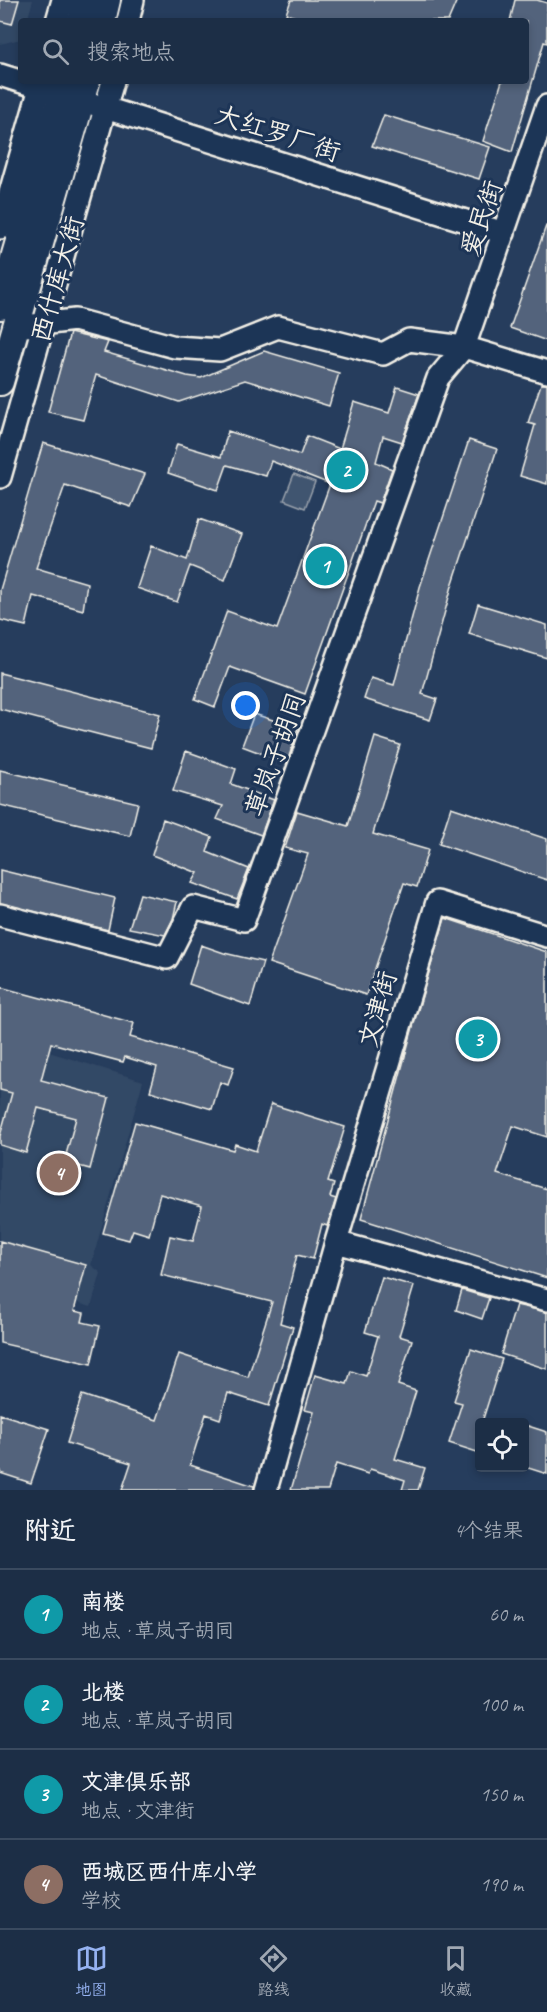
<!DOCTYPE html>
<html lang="zh">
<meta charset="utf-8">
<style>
body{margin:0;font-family:Caveat,"LXGW WenKai TC",sans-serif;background:#293a51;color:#f1f3f6}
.controls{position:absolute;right:18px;bottom:18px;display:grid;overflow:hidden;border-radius:6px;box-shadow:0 3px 9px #0003}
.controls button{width:54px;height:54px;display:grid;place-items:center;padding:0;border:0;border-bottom:2px solid #3a4a5f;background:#1c2e46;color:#f1f3f6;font:30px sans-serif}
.you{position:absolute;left:246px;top:706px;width:21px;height:21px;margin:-15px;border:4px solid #fff;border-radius:50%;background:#1a73e8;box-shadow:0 0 0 9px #1a73e833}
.badge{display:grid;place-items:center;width:39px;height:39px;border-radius:50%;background:#95b2f1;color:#fff;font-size:20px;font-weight:700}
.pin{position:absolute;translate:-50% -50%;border:3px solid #fff;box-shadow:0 2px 6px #0006}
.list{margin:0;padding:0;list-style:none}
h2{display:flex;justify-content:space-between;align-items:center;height:78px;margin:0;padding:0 24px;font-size:26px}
h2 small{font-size:20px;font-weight:400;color:#a0a8b3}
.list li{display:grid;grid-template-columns:39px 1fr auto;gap:18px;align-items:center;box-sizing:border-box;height:90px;padding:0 24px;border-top:2px solid #3a4a5f}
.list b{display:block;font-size:22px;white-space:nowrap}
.list p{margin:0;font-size:20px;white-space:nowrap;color:#a0a8b3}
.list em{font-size:20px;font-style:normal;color:#a0a8b3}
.icon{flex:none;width:33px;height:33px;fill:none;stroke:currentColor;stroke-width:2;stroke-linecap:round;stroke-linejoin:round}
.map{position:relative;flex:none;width:547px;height:1490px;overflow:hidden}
.search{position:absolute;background:#1c2e46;box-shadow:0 3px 9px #0003;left:18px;right:18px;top:18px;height:66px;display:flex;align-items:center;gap:15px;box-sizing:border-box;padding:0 21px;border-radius:6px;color:#a0a8b3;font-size:22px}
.sheet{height:438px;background:#1c2e46}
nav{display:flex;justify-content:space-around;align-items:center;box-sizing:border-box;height:84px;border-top:2px solid #3a4a5f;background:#1c2e46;font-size:16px;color:#a0a8b3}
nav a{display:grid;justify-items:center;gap:3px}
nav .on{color:#95b2f1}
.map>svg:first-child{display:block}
.built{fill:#334966}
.green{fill:#40546f;stroke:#9aa2ac;stroke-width:1.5}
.building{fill:#52647b;stroke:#f4f1e8;stroke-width:1.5}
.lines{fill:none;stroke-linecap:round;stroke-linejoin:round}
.minor-casing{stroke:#f4f1e8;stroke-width:26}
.major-casing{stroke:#f4f1e8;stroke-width:30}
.minor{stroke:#1d3557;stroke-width:21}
.major{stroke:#1d3557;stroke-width:26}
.labels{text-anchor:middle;stroke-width:6;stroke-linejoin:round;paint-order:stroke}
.street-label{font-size:26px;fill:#f4f1e8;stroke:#1d3557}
</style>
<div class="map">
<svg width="547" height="1490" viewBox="0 0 547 1490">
<rect width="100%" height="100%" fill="#263d5d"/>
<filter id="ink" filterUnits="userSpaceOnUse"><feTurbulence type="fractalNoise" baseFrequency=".0167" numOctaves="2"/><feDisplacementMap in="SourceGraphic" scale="12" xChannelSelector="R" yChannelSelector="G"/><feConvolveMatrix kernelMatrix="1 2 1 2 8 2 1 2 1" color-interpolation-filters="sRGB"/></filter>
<g filter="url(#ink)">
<!-- built -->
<path class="built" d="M0,0H33L27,21H21V39L0,44Z
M0,1037L143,1081L91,1265L101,1273L91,1307L0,1280Z"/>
<!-- green -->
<path class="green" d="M294,474L315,482L305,508L284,500Z"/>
<!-- building -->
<path class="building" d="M0,0H19L12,24L0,21Z
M291,0H457L448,21H309L286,14Z
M515,0H537L547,3V43L544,42L512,152L483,141L502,81H526V21H510Z
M384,115L490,147L479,179L372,146Z
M546,226H547V341L510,328Z
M70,333L108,342L104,352L187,376L201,378L264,351L339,373L329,406L245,380L179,402L96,375L83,420L48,412Z
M541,384H547V484L520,476L535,425L528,423Z
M397,387L419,394L402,442L383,436L376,462L392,469L380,503L374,501L305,694L230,667L215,707L195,699L227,611L277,629L330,484L271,461L266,476L227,465L218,490L168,473L177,444L221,457L228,431L300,455L307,436L340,449L354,402L389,413Z
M469,440L497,449L452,586L422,694L437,699L430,720L364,699L371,678L394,685L420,587Z
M43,443L145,474L131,507L65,485L36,568L87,583L83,610L33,596L26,626L0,620V590Z
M199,519L242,534L225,580L190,566L177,602L137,588L151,546L187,560Z
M478,604L547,625V658L469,634Z
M0,673L160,714L151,748L0,709Z
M254,714L298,728L287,763L242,746Z
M375,737L400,745L373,834L428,850L417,887L404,883L366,995L269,963L308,854L285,848L297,811L348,826Z
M186,751L236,769L231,784L274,800L261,835L217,819L223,806L173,791Z
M0,770L138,803L130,836L0,805Z
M451,807L547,839V880L439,844Z
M163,819L212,837L207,852L249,869L237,899L192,883L198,873L152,855Z
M0,870L115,898L108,930L0,903Z
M140,894L177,902L173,919L165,935L129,928Z
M445,918L547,952V1137L513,1126L497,1174L547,1189V1278L361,1219L414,1023Z
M201,945L224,953L263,962L250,1006L189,984Z
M0,987L134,1023L130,1037L234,1067L228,1085L220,1082L212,1109L150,1091L157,1067L125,1057L123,1062L51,1043L41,1080L109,1098L90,1169L64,1162L76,1118L38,1108L26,1153L0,1145V1136L12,1093L0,1090Z
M271,1104L345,1127L328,1182L334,1184L330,1197L336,1199L327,1226L322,1224L313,1259L297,1255L280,1323L293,1327L269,1406L228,1393L220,1419L206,1414L190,1465L254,1486V1490H122L131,1463L67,1443L82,1395L157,1420L179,1354L248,1377L272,1302L161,1275L170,1236L193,1241L202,1206L160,1194L149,1235L133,1230L129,1240L103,1233L135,1122L233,1150L235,1144L256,1151Z
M0,1241L86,1265L74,1311L84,1313L82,1322L100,1326L91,1364L0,1343Z
M382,1277L414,1286L399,1336L412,1340L398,1385L416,1391L395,1459L425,1468L418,1490H402L405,1480L370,1469L368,1474L336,1464L328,1490H291L314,1412L305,1410L315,1375L347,1384L351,1371L366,1376L378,1336L365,1332Z
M462,1290L489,1298L482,1319L456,1310Z
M516,1305L547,1312V1369L501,1354Z
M471,1349L502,1359L482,1422H480V1453L449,1443L462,1403L454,1401Z
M0,1414L49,1429L31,1483L0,1473Z
M525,1425L547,1432V1474L525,1467Z"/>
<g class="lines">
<!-- minor casing -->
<g class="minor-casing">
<path id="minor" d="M57,21L63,0
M128,21L133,0
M0,75L504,233
M0,228L42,81
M16,327L75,320L175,347L220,350L278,327L383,354L409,340L464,347L547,372
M0,477L113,81
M0,915L167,958L193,907L244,920L438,378L464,347L547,106
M336,1242L437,902L547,936
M266,1490L336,1242L547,1300"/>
</g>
<!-- major casing -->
<g class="major-casing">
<path id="major" d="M81,21L86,0
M102,21L107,0
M0,306L66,81
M0,382L87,81"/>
</g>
<!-- minor -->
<use href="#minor" class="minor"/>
<!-- major -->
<use href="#major" class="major"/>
</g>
</g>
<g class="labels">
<!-- street labels -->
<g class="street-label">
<text transform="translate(278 133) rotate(18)" y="9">大红罗厂街</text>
<text transform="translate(481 218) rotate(-71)" y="9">爱民街</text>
<text transform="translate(57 279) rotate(-74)" y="9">西什库大街</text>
<text transform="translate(275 754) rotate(-70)" y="9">草岚子胡同</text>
<text transform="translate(377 1009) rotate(-74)" y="9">文津街</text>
</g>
</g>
</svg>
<div class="controls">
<button><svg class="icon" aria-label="locate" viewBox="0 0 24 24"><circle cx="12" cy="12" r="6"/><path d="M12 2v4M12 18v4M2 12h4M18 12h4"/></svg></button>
</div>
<div class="you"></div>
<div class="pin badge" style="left:325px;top:566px;background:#0f9aa8">1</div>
<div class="pin badge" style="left:346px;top:470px;background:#0f9aa8">2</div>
<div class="pin badge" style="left:478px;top:1039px;background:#0f9aa8">3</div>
<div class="pin badge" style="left:59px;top:1173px;background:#8d6e63">4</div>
<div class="search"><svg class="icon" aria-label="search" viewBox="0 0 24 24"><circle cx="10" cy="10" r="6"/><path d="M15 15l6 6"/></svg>搜索地点</div>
</div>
<section class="sheet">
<h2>附近<small>4个结果</small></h2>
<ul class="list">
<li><span class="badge" style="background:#0f9aa8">1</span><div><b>南楼</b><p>地点 · 草岚子胡同</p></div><em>60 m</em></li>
<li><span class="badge" style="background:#0f9aa8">2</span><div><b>北楼</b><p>地点 · 草岚子胡同</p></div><em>100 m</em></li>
<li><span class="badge" style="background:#0f9aa8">3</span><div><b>文津俱乐部</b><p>地点 · 文津街</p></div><em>150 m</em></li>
<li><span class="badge" style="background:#8d6e63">4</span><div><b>西城区西什库小学</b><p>学校</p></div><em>190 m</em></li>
</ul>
</section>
<nav>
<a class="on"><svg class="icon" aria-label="map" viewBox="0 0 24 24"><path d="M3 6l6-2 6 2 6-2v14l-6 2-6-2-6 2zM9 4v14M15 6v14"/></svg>地图</a>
<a><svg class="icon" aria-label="directions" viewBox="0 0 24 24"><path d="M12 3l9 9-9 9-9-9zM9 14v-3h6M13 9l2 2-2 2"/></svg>路线</a>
<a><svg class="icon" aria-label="saved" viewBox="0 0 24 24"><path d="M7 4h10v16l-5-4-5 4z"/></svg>收藏</a>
</nav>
